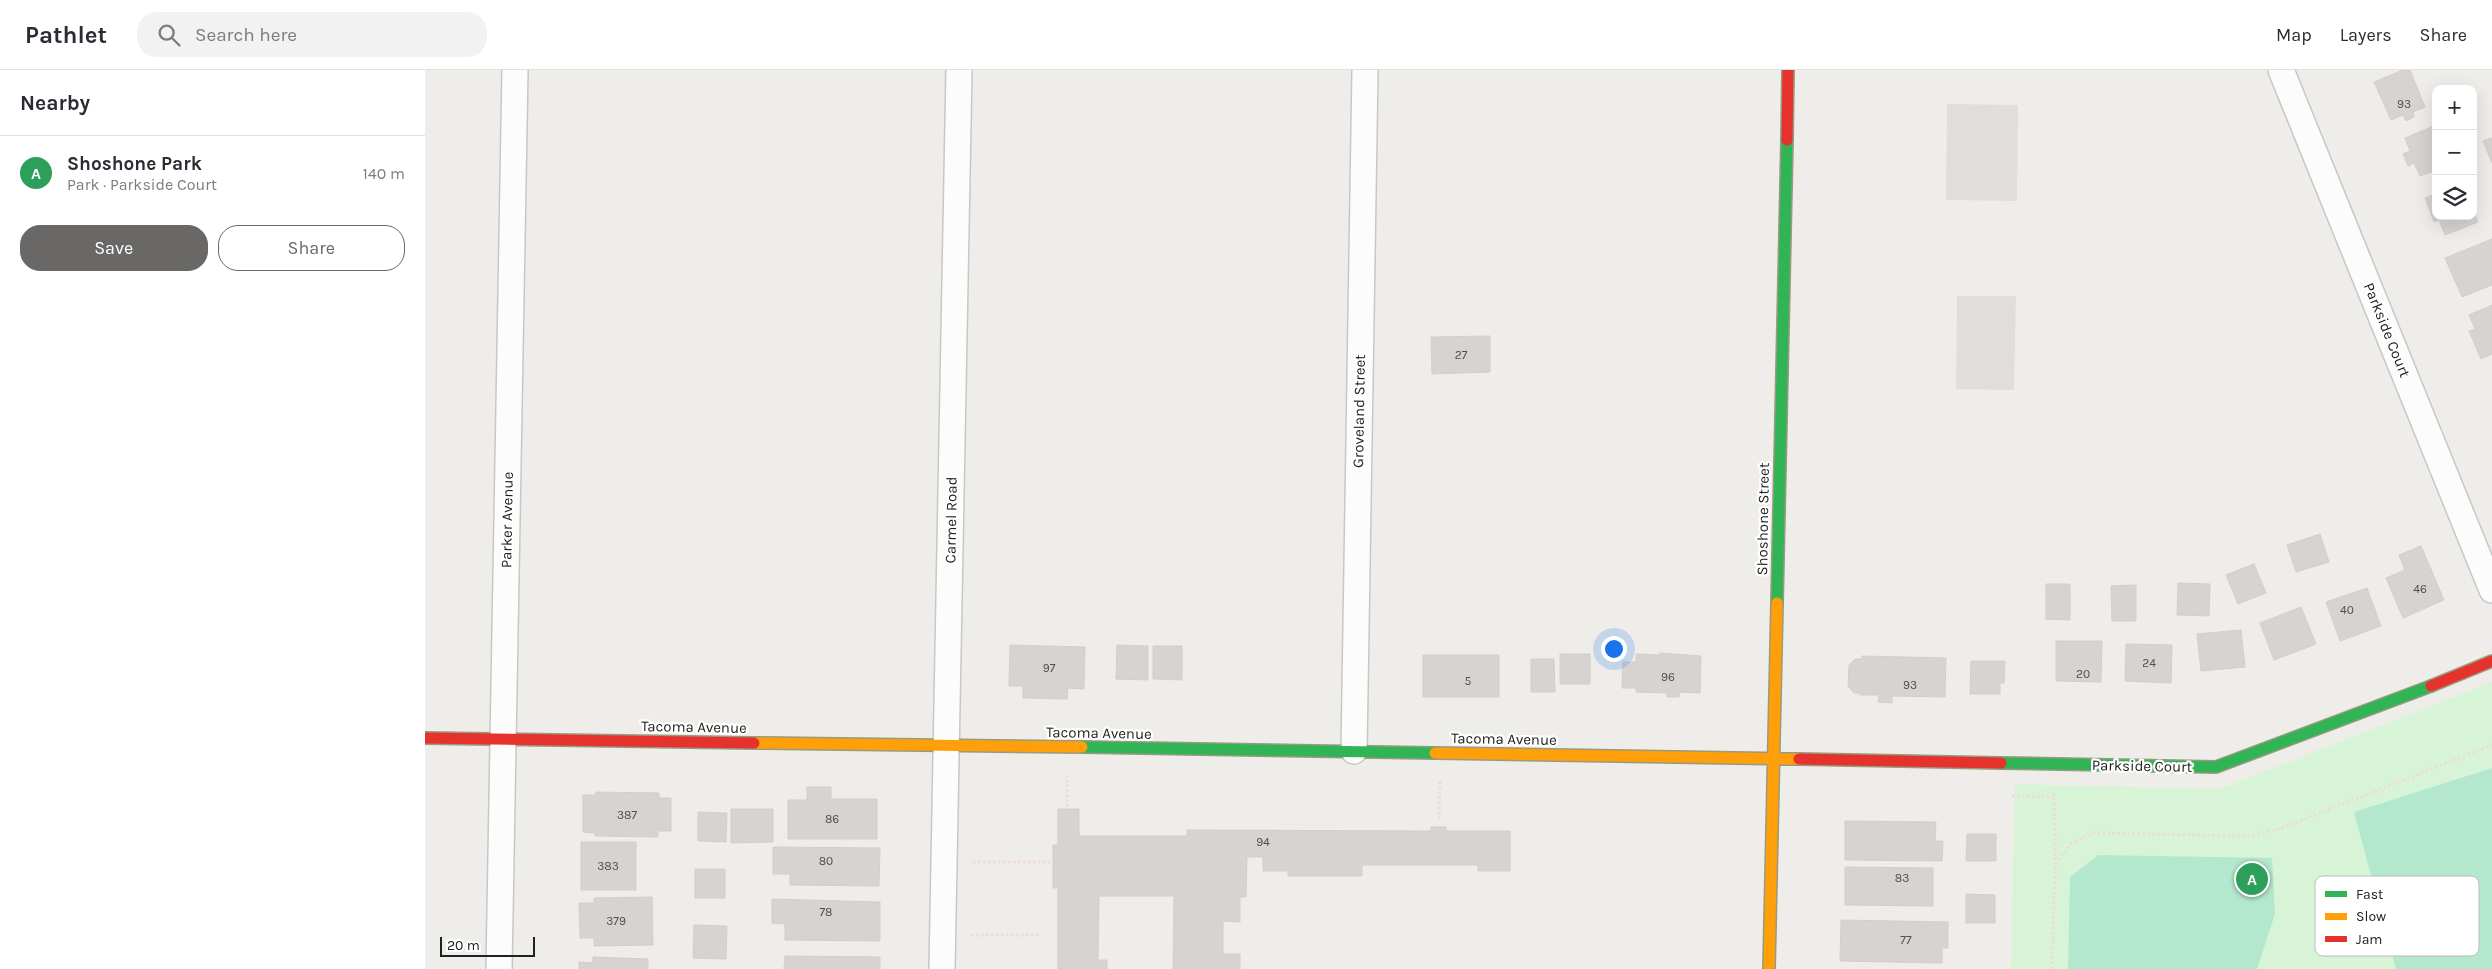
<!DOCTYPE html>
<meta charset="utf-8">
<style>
body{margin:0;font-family:Karla,sans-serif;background:#f2f2f3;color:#2b2b33}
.controls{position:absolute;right:15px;top:15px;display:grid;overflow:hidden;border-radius:10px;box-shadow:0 5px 20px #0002}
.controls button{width:45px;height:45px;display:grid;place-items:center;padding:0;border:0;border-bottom:1px solid #e1e1e2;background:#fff;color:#2b2b33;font:25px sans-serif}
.scale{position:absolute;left:15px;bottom:12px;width:95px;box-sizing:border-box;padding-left:5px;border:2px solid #212121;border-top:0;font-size:14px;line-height:18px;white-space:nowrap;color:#212121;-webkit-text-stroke:4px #fff;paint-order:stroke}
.you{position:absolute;left:1188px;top:578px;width:18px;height:18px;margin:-12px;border:4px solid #fff;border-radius:50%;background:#1a73e8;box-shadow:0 0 0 8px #1a73e833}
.badge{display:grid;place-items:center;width:32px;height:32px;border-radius:50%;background:#696867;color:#fff;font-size:16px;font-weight:700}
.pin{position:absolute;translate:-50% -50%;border:2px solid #fff;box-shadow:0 1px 5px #0006}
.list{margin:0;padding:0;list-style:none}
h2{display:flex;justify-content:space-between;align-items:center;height:65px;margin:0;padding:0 20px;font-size:21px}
h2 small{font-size:16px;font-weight:400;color:#7c7c81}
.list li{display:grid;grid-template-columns:32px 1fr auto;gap:15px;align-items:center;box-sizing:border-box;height:75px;padding:0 20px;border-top:1px solid #e1e1e2}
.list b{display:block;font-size:19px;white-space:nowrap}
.list p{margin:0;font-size:16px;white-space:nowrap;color:#7c7c81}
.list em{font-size:16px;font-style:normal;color:#7c7c81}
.actions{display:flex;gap:10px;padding:15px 20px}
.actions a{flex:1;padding:11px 0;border:1px solid #696867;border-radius:20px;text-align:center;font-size:18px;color:#696867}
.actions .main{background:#696867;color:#fff}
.icon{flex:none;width:28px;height:28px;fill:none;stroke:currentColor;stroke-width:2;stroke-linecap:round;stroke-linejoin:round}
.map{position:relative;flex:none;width:2067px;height:899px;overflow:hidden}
header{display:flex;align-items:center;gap:30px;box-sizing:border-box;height:70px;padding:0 25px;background:#fff;border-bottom:1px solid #e1e1e2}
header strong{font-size:24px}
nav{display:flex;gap:28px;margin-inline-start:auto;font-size:18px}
.search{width:350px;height:45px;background:#f2f2f3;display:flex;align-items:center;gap:12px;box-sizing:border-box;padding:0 18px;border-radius:20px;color:#7c7c81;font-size:19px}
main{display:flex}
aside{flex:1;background:#fff}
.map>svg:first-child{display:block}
.park{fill:#d7f5d6}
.pitch{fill:#b4e8ce}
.parking{fill:#dfdedd}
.building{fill:#d6d3d1;stroke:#d2cecb}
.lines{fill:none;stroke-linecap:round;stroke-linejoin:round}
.street-casing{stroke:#c8c7c6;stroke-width:28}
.fast-casing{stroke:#9a9a80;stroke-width:14}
.slow-casing{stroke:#9a9a80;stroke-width:14}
.jam-casing{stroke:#9a9a80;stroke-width:14}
.path{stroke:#ecdbda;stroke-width:3;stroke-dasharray:2.5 2.5;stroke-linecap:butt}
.street{stroke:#fdfcfc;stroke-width:25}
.fast{stroke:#30b455;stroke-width:11}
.slow{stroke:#ff9f0a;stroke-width:11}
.jam{stroke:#e5322d;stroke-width:11}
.labels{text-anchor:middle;stroke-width:4.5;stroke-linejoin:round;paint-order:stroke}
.number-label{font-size:12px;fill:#4e4e4d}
.street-label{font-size:15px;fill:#212121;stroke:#fff}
.key{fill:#fff;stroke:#bcbcbc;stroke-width:1}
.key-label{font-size:14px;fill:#212121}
</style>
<header>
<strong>Pathlet</strong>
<div class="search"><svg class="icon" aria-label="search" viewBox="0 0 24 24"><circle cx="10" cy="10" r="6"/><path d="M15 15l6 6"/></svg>Search here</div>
<nav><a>Map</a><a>Layers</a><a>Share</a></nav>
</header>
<main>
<aside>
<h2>Nearby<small></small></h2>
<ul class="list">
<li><span class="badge" style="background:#2e9e5b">A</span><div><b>Shoshone Park</b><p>Park · Parkside Court</p></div><em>140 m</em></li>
</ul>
<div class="actions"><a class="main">Save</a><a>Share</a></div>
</aside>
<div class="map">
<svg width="2067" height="899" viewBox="0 0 2067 899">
<rect width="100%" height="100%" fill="#efedea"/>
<!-- park -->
<path class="park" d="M2067,612V899H1586L1590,714L1795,719Z"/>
<!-- pitch -->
<path class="pitch" d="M2067,698V899H1971L1929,742Z
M1673,785L1847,788L1850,844L1832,899H1643L1645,807Z"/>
<!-- parking -->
<path class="parking" d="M1522,34L1593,35L1592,131L1521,130Z
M1532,226H1591L1589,320L1531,319Z"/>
<!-- building -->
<path class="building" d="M1978,0H1985L2000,37L1988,42L1989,47L1981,51L1978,45L1966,50L1949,12Z
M2011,55V104L2009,101L1995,106L1989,93L1983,96L1978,84L1985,81L1980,68Z
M2067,68V93L2058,71Z
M2011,124V146H2048V140L2053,152L2020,165L2014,150L2009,152L2000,128Z
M2067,169V215L2037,227L2020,188Z
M2067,235V284L2056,289L2044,261L2050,259L2044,245Z
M1065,266V302L1007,304L1006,267Z
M1895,464L1904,492L1871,502L1862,475Z
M1996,476L2019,530L1978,548L1961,508L1980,500L1974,485Z
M1829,494L1841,523L1813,534L1801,505Z
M1753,513L1785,514L1784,546L1752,545Z
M1621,514H1645V550L1621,549Z
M1711,515V551H1687L1686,516Z
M1942,518L1956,556L1915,571L1901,532Z
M1876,537L1891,574L1849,590L1835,553Z
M1816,560L1820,597L1776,601L1772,564Z
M1631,571H1677L1676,612L1631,611Z
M1701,574L1747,575L1746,613L1700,611Z
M585,575L660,577L659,619L643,618L642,629L598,628V616H584Z
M692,575L723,576V610L691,609Z
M728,576H757V610L728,609Z
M1235,583L1276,586L1275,623L1254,622V627H1242V623L1211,622V618H1197L1198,592H1211V584L1235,585Z
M1135,584H1165V614H1135Z
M998,585H1074V627H998Z
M1437,586L1521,588L1520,627L1467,626V633L1453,632L1454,625H1435V623H1429L1423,616L1424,595L1430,589H1437Z
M1106,589H1129L1130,622H1106Z
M1546,591H1580L1579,613H1575V624H1545Z
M382,717H406V729H452V769H363V730H382Z
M171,722L234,723V728H246V761H233V767L170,766V763L158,762V725H171Z
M306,739H348V772L306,773Z
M633,739H654V766H762V760L1006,761V757H1021V761H1085V801H1053V795H937V806H863V801H838V787H822L821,827H815V852L798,851V884H815V899H748L749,826H674L673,890H682V899H633V818H628V775H633Z
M273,742L302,743L301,772L273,771Z
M1420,751L1511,752L1510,771H1518L1517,791L1420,790Z
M1542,764H1571V791H1541Z
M156,772H211V820H156Z
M348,777L455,778L454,816L365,815V804H348Z
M1420,797L1508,798V836L1420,835Z
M270,799H300V828H270Z
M1541,824L1570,825V853H1541Z
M227,827L228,875L169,876V868H155L154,833H169V828Z
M347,829L455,832V871L360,870V854L347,853Z
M1416,850L1523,852V878H1517V893L1415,891Z
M269,855L302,856L301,889L268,888Z
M360,886L455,887V899H359Z
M168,887L223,889V899H154V892L168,893Z"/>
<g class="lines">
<!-- street casing -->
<g class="street-casing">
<path id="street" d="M1856,0L2067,520
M929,681L940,0
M74,899L90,0
M517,899L534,0"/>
</g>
<!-- fast casing -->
<g class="fast-casing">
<path id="fast" d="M1352,533L1362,70
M657,677L1010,683
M1576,693L1791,697L2006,616"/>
</g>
<!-- slow casing -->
<g class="slow-casing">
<path id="slow" d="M329,673L657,677
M1010,683L1374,689
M1344,899L1352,533"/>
</g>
<!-- jam casing -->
<g class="jam-casing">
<path id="jam" d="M1362,70L1363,0
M2006,616L2067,591
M0,668L329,673
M1374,689L1576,693"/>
</g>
<!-- path -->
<path class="path" d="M1629,723L1630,794
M1587,726L1629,727
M642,737V706
M1014,749L1015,712
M548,792H625
M546,865H613
M1627,899L1630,795L1646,773L1667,763L1825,766L1857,758L2067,675"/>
<!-- street -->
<use href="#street" class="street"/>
<!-- fast -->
<use href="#fast" class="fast"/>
<!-- slow -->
<use href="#slow" class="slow"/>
<!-- jam -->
<use href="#jam" class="jam"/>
</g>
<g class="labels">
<!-- number labels -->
<g class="number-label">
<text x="1979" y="38">93</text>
<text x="1036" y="289">27</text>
<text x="1995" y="523">46</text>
<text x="1922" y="544">40</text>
<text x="1724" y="597">24</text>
<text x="624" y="602">97</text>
<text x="1658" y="608">20</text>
<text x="1243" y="611">96</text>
<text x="1043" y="615">5</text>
<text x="1485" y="619">93</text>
<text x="202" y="749">387</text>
<text x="407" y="753">86</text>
<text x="838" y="776">94</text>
<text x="401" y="795">80</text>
<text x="183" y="800">383</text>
<text x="1477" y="812">83</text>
<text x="401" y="846">78</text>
<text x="191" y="855">379</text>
<text x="1481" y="874">77</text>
</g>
<!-- street labels -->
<g class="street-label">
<text transform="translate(1962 260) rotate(68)" y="5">Parkside Court</text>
<text transform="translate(934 341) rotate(-89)" y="5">Groveland Street</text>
<text transform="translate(1338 449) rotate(-89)" y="5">Shoshone Street</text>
<text transform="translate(82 450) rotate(-89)" y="5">Parker Avenue</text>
<text transform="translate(526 450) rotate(-89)" y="5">Carmel Road</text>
<text transform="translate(269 657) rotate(1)" y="5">Tacoma Avenue</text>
<text transform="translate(674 663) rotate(1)" y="5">Tacoma Avenue</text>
<text transform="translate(1079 669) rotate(1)" y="5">Tacoma Avenue</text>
<text transform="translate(1717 696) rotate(1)" y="5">Parkside Court</text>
</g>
</g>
<!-- legend -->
<rect x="1890" y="806" width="164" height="80" rx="8" class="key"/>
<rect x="1900" y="821" width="22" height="6" fill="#30b455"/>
<rect x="1900" y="843" width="22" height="7" fill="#ff9f0a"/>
<rect x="1900" y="866" width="22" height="6" fill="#e5322d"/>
<g class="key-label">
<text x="1931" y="829">Fast</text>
<text x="1931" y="851">Slow</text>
<text x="1931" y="874">Jam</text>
</g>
</svg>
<div class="controls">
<button>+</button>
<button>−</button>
<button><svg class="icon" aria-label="layers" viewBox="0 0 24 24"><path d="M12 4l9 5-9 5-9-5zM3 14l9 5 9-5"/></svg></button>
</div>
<div class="scale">20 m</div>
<div class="you"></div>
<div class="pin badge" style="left:1827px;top:809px;background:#2e9e5b">A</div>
</div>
</main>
